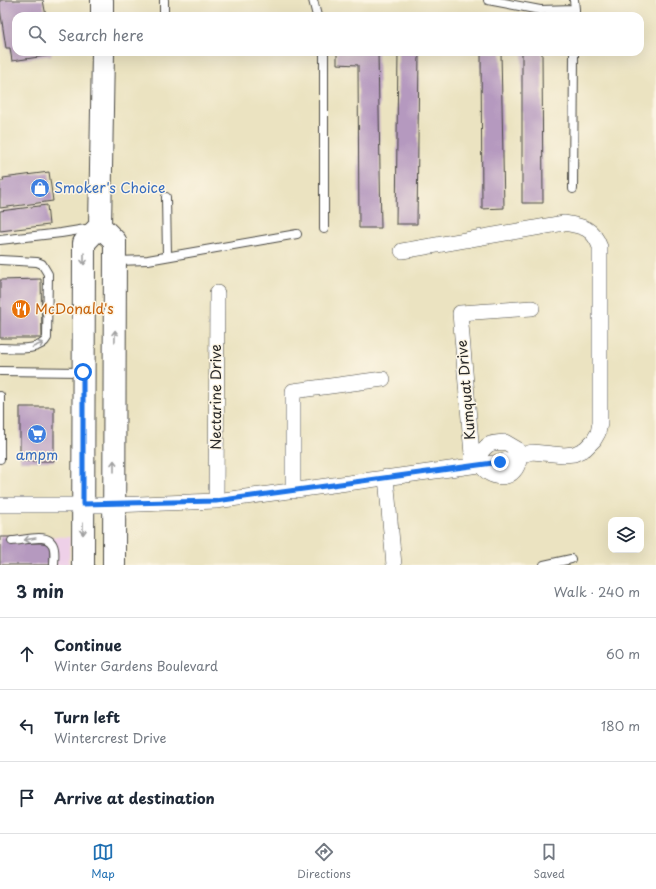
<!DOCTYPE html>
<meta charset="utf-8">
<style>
body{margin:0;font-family:"Playpen Sans",sans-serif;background:#f2f2f3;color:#1f2937}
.controls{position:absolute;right:12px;bottom:12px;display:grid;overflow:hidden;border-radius:8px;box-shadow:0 4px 16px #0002}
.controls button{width:36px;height:36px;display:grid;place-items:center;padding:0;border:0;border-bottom:1px solid #e0e1e3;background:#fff;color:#1f2937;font:20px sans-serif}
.stop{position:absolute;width:12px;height:12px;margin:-9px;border:3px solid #1a73e8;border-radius:50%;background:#fff}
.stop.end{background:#1a73e8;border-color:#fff;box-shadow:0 1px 4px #0008}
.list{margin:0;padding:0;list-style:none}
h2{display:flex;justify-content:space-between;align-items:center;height:52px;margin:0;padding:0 16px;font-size:17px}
h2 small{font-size:13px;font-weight:400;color:#747a83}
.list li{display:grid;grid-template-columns:26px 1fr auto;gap:12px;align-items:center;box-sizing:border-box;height:72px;padding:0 16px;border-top:1px solid #e0e1e3}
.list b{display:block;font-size:15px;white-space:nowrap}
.list p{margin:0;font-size:13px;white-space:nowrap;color:#747a83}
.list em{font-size:13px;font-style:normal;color:#747a83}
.icon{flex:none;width:22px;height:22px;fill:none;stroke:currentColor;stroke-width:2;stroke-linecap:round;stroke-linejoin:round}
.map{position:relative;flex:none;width:656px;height:565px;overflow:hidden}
.search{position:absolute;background:#fff;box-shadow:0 4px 16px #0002;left:12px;right:12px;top:12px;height:44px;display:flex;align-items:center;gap:10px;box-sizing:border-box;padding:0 14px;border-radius:12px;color:#747a83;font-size:15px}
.sheet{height:268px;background:#fff}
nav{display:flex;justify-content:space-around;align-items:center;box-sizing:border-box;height:56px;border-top:1px solid #e0e1e3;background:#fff;font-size:11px;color:#747a83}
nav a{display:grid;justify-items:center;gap:2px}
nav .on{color:#1f6fb2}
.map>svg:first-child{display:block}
.built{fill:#eed0e8}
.building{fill:#b599bf}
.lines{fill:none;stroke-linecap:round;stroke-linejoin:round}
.service-casing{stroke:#484742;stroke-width:10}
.minor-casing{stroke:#484742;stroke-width:16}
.secondary-casing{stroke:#484742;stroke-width:24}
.service{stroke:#fff;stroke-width:8}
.minor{stroke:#fff;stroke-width:15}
.secondary{stroke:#fff;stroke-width:22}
.oneway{stroke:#a0a0a0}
.route{stroke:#1a73e8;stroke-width:5}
.labels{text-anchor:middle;stroke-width:3;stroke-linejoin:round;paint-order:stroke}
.shop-label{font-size:14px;fill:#366cbe;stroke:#fcf5e5;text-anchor:start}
.food-label{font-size:14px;fill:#c56008;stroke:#fcf5e5;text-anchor:start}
.street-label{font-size:14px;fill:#2b2b2b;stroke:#fcf5e5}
</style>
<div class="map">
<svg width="656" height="565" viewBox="0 0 656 565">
<rect width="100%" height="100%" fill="#fcf5e5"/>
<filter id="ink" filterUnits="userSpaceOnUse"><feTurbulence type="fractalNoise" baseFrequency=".025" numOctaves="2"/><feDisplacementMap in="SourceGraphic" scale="8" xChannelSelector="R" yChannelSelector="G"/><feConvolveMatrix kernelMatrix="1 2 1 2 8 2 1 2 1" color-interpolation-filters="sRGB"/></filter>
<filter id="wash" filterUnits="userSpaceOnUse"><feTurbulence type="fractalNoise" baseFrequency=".012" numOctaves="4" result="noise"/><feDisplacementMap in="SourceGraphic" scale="16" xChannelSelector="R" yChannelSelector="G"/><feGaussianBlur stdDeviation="0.9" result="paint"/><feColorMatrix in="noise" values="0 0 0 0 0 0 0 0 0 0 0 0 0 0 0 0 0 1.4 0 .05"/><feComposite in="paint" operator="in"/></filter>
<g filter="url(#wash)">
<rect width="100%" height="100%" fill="#ebe3c1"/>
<!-- built -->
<path class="built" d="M0,535L70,537L69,565H0Z"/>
<g id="blocks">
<!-- building -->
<path class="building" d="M0,0H43L46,16H16V52H51L52,55L12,61L10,48H6L0,9Z
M337,52H378L381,228H359L358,65L337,64Z
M398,52H419L417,224H396Z
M481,52H501L504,208L482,209Z
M522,52H542L543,203H522Z
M49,172L53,201L0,208V181H4L3,178Z
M47,205L49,225L0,231V211Z
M41,279L42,338H0V280Z
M20,407H54V461H20Z
M0,537H12V543H50V565H0Z"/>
</g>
</g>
<g filter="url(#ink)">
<use href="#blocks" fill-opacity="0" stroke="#484742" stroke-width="1"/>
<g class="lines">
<!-- service casing -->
<g class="service-casing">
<path id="service" d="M164,0V16
M313,0L317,16
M488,0L540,10L575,9V16
M574,0L575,9
M573,189L574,52
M166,197L167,256
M324,229V52
M0,240L61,233L92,228
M0,260L37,262L42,264L48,274L47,338C40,352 14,348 0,348
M116,261L148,260L297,234
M0,371L83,372
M0,396V459
M12,541C24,541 51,530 54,549C55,554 54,560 54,565
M544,565L571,559"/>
</g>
<!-- minor casing -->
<g class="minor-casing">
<path id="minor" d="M505,442L517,449L520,457C519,462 518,467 514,471C499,488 465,464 487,446C491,442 499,443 505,442Z
M473,466L460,313L532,308
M386,477L394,565
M293,491V391L383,379
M216,501L217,293
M0,505H114L216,501L501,462L532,452L564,455L574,454L585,449L594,440L598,433L600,423V247C593,228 583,226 564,223L402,251"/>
</g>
<!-- secondary casing -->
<g class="secondary-casing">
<path id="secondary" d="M102,0V16
M100,226L115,241L114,565
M83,565L84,243L100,226L103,52"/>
</g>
<!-- service -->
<use href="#service" class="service"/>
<!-- minor -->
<use href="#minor" class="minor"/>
<!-- secondary -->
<use href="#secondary" class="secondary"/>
</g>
<!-- one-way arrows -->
<defs><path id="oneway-shaft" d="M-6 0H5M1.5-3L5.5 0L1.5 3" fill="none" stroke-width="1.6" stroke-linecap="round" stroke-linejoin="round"/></defs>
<g class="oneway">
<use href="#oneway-shaft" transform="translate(84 259) rotate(90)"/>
<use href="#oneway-shaft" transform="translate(115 336) rotate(-89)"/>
<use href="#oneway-shaft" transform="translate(38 345) rotate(-23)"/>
<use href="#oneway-shaft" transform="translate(114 466) rotate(-90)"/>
<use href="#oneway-shaft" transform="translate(83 529) rotate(90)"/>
<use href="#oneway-shaft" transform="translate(30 539) rotate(170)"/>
</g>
</g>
<g class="lines" filter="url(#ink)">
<!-- route -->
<path class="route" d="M83,372V504L216,501L500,462"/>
</g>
<!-- icons -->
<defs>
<g id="shop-disc" transform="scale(1)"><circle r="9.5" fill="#3f7fe0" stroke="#fcf5e5"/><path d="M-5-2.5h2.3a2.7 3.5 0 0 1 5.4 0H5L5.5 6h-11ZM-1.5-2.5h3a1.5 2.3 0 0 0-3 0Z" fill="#fff"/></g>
<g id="restaurant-disc" transform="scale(1)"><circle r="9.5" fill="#e8710a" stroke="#fcf5e5"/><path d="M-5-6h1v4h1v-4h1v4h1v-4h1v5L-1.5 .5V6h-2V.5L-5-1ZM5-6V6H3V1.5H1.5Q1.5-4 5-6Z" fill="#fff"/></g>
<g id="supermarket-disc" transform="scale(1)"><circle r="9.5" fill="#3f7fe0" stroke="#fcf5e5"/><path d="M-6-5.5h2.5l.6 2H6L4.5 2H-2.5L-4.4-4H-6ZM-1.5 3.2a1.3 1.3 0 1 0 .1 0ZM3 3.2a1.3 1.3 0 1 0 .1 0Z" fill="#fff"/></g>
</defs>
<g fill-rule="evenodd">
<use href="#shop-disc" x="40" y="188"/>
<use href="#restaurant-disc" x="21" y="309"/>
<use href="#supermarket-disc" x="37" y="434"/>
</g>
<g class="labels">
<!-- shop labels -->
<g class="shop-label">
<text x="54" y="193">Smoker's Choice</text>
<text x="37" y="460" text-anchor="middle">ampm</text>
</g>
<!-- food labels -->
<g class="food-label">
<text x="35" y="314">McDonald's</text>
</g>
<!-- street labels -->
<g class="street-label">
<text transform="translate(466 390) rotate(-95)" y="5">Kumquat Drive</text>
<text transform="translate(216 397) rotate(-90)" y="5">Nectarine Drive</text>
</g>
</g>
</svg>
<div class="controls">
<button><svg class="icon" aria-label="layers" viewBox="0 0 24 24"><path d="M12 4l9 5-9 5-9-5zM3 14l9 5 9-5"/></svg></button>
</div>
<div class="stop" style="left:83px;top:372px"></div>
<div class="stop end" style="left:500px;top:462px"></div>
<div class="search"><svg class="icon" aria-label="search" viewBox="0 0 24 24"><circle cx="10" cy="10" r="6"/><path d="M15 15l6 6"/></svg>Search here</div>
</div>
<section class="sheet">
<h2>3 min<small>Walk · 240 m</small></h2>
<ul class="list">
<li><svg class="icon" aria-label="ahead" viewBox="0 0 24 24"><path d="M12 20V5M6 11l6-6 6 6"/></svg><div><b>Continue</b><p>Winter Gardens Boulevard</p></div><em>60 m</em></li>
<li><svg class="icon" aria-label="left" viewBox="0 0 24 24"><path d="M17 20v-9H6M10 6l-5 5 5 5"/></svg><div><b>Turn left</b><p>Wintercrest Drive</p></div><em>180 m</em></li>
<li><svg class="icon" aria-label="arrive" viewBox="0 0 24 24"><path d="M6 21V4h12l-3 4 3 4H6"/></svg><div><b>Arrive at destination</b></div></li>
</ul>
</section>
<nav>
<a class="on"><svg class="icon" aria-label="map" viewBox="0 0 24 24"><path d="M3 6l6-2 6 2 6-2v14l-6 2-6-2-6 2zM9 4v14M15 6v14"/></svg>Map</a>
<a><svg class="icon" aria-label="directions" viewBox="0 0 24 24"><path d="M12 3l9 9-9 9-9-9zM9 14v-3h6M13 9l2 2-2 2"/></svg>Directions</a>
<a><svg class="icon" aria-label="saved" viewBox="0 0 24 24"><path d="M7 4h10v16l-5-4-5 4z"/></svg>Saved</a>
</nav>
